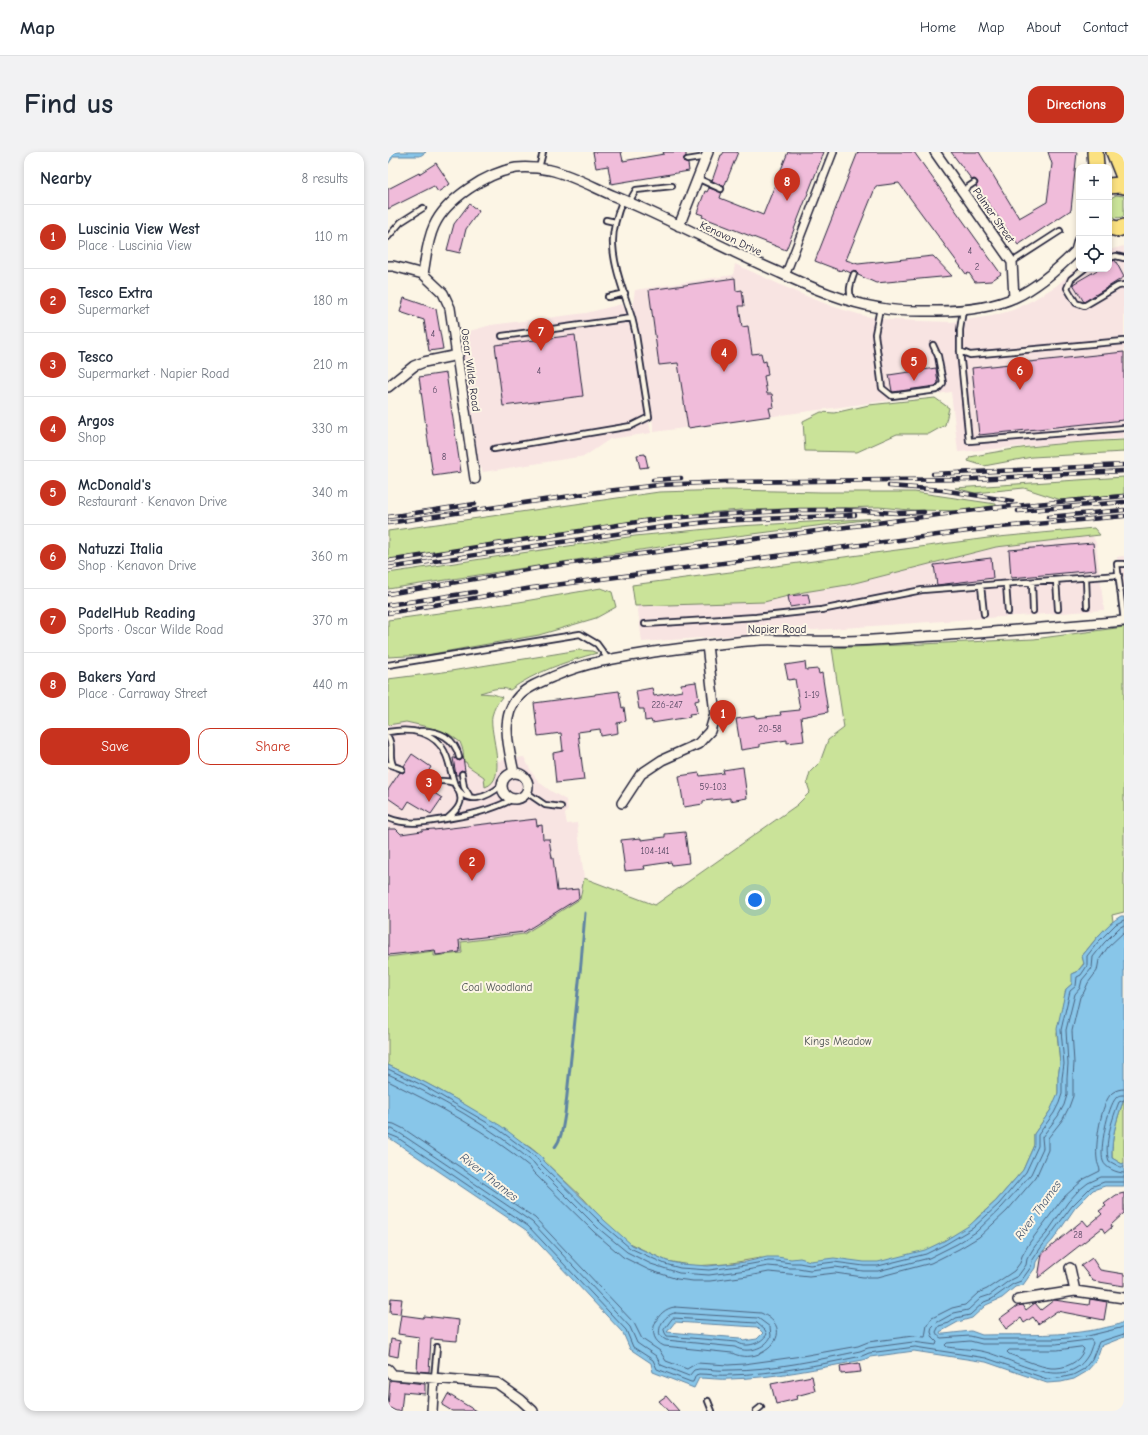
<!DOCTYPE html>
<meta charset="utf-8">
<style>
body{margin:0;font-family:"Comic Neue",sans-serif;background:#f2f2f3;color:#1f2937}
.controls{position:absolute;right:12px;top:12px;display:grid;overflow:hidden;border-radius:8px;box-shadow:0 2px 6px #0003}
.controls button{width:36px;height:36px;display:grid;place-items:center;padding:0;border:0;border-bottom:1px solid #e0e1e3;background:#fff;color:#1f2937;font:20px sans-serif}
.you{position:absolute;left:367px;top:748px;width:14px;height:14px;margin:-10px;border:3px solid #fff;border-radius:50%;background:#1a73e8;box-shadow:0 0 0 6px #1a73e833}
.badge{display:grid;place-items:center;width:26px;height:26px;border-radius:50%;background:#c8321e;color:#fff;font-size:13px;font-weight:700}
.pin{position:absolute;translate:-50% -33px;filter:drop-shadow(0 1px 2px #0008)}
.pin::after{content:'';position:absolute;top:21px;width:14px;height:12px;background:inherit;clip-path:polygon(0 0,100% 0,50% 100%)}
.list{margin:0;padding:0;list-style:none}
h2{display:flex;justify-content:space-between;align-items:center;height:52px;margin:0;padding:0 16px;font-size:17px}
h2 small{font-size:13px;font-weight:400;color:#747a83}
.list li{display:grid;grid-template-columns:26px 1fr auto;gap:12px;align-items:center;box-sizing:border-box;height:64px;padding:0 16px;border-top:1px solid #e0e1e3}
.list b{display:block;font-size:15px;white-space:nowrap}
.list p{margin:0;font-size:13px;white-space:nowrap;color:#747a83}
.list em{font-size:13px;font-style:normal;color:#747a83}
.actions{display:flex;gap:8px;padding:12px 16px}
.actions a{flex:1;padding:9px 0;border:1px solid #c8321e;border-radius:12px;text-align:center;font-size:14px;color:#c8321e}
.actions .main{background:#c8321e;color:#fff}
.icon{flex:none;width:22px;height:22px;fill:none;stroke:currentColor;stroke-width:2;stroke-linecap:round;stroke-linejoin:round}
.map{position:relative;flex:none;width:736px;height:1259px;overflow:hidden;border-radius:12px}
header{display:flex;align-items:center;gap:24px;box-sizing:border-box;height:56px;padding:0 20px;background:#fff;border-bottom:1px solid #e0e1e3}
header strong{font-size:19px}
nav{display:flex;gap:22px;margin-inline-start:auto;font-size:14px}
.intro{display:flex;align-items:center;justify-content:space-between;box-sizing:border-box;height:96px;padding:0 24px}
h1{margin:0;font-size:28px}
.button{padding:10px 18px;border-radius:12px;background:#c8321e;color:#fff;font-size:14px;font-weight:700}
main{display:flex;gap:24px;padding:0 24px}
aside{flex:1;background:#fff;border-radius:12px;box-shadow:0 2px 6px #0003}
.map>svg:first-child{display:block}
.built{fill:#f8e4e2}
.green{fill:#cae399;stroke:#76826a}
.water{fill:#88c6e9;stroke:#5f84a3;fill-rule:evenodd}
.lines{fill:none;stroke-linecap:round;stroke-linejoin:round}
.shore{stroke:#4b6481;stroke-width:1}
.stream{stroke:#5f84a3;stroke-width:3}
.building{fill:#f0bcda;stroke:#22223b}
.service-casing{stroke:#22223b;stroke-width:8}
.pedestrian-casing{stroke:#22223b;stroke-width:10}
.minor-casing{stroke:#22223b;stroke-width:12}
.primary-casing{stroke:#22223b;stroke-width:18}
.service{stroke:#fcf5e5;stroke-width:4.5}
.pedestrian{stroke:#fcf5e5;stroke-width:7}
.minor{stroke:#fcf5e5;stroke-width:9}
.primary{stroke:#fbe180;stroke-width:15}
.rail-casing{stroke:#22223b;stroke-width:4.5}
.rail{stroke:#fcf5e5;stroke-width:3;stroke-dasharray:9;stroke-linecap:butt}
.labels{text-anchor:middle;stroke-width:4;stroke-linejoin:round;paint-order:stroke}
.number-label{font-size:9px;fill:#564863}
.street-label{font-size:11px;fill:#22223b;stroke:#fcf5e5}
.park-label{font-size:11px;fill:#4c5252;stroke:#fcf5e5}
.water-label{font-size:12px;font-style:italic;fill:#41536f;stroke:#fcf5e5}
</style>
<header>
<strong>Map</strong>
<nav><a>Home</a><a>Map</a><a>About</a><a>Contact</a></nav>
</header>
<div class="intro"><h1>Find us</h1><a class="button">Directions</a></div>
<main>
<aside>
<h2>Nearby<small>8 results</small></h2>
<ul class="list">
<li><span class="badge">1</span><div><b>Luscinia View West</b><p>Place · Luscinia View</p></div><em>110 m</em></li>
<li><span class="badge">2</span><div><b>Tesco Extra</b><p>Supermarket</p></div><em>180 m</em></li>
<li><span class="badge">3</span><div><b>Tesco</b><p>Supermarket · Napier Road</p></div><em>210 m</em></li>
<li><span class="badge">4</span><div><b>Argos</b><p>Shop</p></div><em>330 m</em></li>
<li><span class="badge">5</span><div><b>McDonald's</b><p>Restaurant · Kenavon Drive</p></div><em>340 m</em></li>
<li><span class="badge">6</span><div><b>Natuzzi Italia</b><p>Shop · Kenavon Drive</p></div><em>360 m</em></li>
<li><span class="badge">7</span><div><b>PadelHub Reading</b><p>Sports · Oscar Wilde Road</p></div><em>370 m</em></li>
<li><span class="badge">8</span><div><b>Bakers Yard</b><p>Place · Carraway Street</p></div><em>440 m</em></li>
</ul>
<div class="actions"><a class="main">Save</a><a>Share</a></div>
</aside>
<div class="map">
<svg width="736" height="1259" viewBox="0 0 736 1259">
<rect width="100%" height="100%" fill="#fcf5e5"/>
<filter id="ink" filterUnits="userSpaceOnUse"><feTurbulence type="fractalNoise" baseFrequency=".025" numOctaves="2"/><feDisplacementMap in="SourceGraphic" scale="8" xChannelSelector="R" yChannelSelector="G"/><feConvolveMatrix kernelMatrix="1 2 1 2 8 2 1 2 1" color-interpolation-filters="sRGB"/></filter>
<g filter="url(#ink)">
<!-- built -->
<path class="built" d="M736,94V286L570,300L563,240L266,280L253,188L244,156L247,138L345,123L347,112L408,140L446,155L477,164L504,168L564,170L604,164L625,158L645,148L668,134L691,114V117H721V98Z
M234,152L241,165L263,281L222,287L197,304L95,320L91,312L71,182L103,173L198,161Z
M704,383L708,391L716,458L254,490L249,451L608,390Z
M736,404V448L729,405Z
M18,570L40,575L61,582L67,585L74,595L76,610L78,609L80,614L96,625L110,618L109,609L136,605L144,621L152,631L163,639L178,648L180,658L177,662L179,672L189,671L196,726L192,747L136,782L73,790L74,801L46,804L45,799L0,805V573Z"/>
<!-- green -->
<path class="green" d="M728,43L736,44V64C731,67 725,66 721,62V47Z
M547,246L561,256L557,273L541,282H509L469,300L417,299L415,269L433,260L446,261L481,253Z
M736,288V300L644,305L596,314L580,309L582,305C632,294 684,290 736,288Z
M736,325V342L673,348L636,336L587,341L567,336Z
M341,338L433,340H526L608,352V357L586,359L521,358L491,355L352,358L295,363L0,410V379L271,340Z
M492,366L317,388L0,437V421L247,384L351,374Z
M706,376L712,383L608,395L459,433L416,440L376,450L247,454L244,433L600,386Z
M213,436L224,440L228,455L208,466L151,483L38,503L0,505V468L131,450Z
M736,475V760L724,763L725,769L710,784L694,804L696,811L689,820L686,821L684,832L678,837L669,882L672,912L670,925V941L668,949L662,959L646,982V993L635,1018L608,1049L589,1066L580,1079L572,1080L523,1107L450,1116L372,1106L338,1112L306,1114L279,1109L243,1092L238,1094L196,1047L156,1009L154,1005L143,996L71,949L38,931L0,913V805L46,799V804L74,801L73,790L136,782L192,747L196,726L267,753L409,653L422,640L419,631L422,620L432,610L440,588L456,576L444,496L646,487Z
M191,498L204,499L209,501C179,509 147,520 122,538C111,534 103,538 92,541L105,542L114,545C109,551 106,556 104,564C101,582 121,628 97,635L96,625L80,614L78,610H76L75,598L72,590L61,582L40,575L18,570L0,573V527L63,519Z
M736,947V1011L734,1012L724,1006C723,985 729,967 736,947Z"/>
<!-- water -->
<path class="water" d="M0,0H38L32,4H6L0,12Z
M733,764H736V947C729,967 723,985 724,1006L734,1012L736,1011V1034H717L705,1038L687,1056L665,1088L655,1099L648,1110L647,1116L635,1133L627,1135L614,1146L598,1153L584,1166L570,1170L552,1180L553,1182H556L583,1179L594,1183C635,1182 676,1185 716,1176C723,1174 730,1174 736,1169V1185L713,1194L708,1209L698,1220L686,1227L673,1230L659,1231L598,1210L526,1199L482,1205L475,1208C431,1216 387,1226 342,1227C332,1228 321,1226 311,1226L306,1236L265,1220L263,1211L242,1197L235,1181L138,1078L0,985V913L38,931L71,949L113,974L154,1005L156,1009L217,1069L244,1093L279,1109L292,1112L320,1114L358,1110L379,1105H389L403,1107L412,1106L422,1109L446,1106L476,1110H490L537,1098L556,1089L582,1073L608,1049L635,1018L646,993V982L662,959L670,941V925L672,912L669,877L678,837L684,832V822L689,820L696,812L694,804C706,790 717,773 733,764ZM287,1170L369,1175L375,1181L369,1187L355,1189L352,1186L279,1180Z"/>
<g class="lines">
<!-- shore -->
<path class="shore" d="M0,917L36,934L110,977L150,1007L153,1012L214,1072L242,1096L277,1112L292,1116L321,1118L358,1113L380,1109H388L403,1111H411L422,1113L446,1110L476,1114H490L538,1102L558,1092L585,1076L611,1052L638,1020L650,994V983L666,961L671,951L674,942V926L676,912L673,878L682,839L688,834L689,825L693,823L699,814V804L710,790L728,772L736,768
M0,922C51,945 103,975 146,1011L150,1016L210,1076L239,1100L263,1112L291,1121L321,1123L359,1118L380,1114L402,1116H410L422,1118L447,1115L475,1119H490L541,1106L569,1092L588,1080L614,1055L643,1022L655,996L654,985L670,964L676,953L679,943V926L680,912L678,878L687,842L692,836L694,828L704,816L705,805L716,791L731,776L736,773
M0,929C49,953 99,979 142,1015L145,1020L206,1080L235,1105L261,1118L289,1127L305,1129H322L360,1124L381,1120L421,1124L447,1121L475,1125H490L543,1111L571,1097L591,1085L619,1059L648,1025L660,998V986L675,967L681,955L685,944V926L686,911L684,879L692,845L696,840L700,831L709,819L711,808L720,795L736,780
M736,943C733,943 730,943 728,946C720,954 711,998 715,1009C717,1016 729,1021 736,1021
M736,948L731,950C725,965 715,993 721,1009L732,1015H736
M0,971L6,972L16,977L147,1066L246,1171L254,1187L272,1199L278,1209L299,1217L309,1211L340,1213L356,1212L414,1204L470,1194L480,1190L525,1184L537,1185L539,1173L544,1166L564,1156L577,1153L590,1141L599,1137L626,1119L632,1111L634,1104L642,1090L675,1046L696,1027L712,1019C712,1015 709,1012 709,1007C707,993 713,950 724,941C728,938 732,937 736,937
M0,977H4L13,982L144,1070L242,1175L249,1191L268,1204L273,1213L301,1224L306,1218L311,1217C321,1217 331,1219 342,1218C385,1218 429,1208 472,1199L480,1196L525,1190L548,1193L549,1190L545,1186L543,1180L544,1175L548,1171L566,1161L580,1158L593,1146L602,1143L622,1128L630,1124L638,1113L639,1107L647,1094L658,1082L680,1050L690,1039L700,1031L713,1025H736
M0,982L10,986L140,1074L238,1178L245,1195L265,1208L269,1217L303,1230H305L308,1223L311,1222C321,1222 332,1224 342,1223C386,1222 430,1213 474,1204L481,1201L527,1195L598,1206L659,1227L672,1226L685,1223L696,1217L704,1207L711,1190L736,1182
M736,1030H716L703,1035L684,1054L661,1085L652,1097L644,1109L643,1115L633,1129L625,1132L604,1147L596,1150L582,1163L568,1166L561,1171L551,1174L548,1180L550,1184L553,1186L582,1184L594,1187H669L700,1184L732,1176L736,1174
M287,1155L373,1161C412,1178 373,1216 344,1201L276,1194C255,1185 269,1156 287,1155Z
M287,1161L370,1166L382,1175L383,1184C378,1197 358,1202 347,1195L278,1188L272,1184C269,1174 278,1162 287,1161Z
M285,1166L369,1171L377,1178L379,1182C374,1191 358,1197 349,1190L279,1184L277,1181L276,1178Z
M703,1188L705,1191C703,1195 702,1201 699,1205C677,1239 630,1210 601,1201C588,1197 573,1197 559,1195L557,1193L559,1191L582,1189L594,1192H668Z
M694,1195L696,1197C692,1211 676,1217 663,1216C652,1215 632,1206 621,1202L619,1200L621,1198H669Z"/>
<!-- stream -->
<path class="stream" d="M167,995C174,986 175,973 177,962L193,811L197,761"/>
</g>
<!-- building -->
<path class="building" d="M205,0H233L235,9L276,2L275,0H298V4L296,6L295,9L300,12L301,19L223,32L220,14L208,16Z
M336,0H350L336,35L324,29L333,3H334Z
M400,0H436L398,98L314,65L315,63L309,61L317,39L319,40L321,36L334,40L332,46L375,63Z
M470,0H526L613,122L603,129L587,130L581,121L578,122L511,31L488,34L458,108L470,112L545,104L564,124L488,131L470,123L469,120L467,118L463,121L454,117L453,119L427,109Z
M563,0H591L631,66L659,50L664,12L660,0H689L683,58L630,93L588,34L590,31L589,29L586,27L584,28Z
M48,11L62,32L50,40L46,34L0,57V37L31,21V22Z
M81,52L91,59L78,77L72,101L59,98L66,72Z
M727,108L736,125L696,150L685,132L711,117H721V111Z
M347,126L348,139L354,138L356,154H351L354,175L360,174L364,202L373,201L375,210L378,209L380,223L376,224L379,242H384L386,255L381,256L383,264L300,276L290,211L271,213L261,138Z
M16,146L48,157L55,197L41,199L36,168L12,160Z
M187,183L195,244L115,254L107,193Z
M736,200V268L591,283L584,216Z
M548,216L550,231L547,234L505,240L504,239L501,223Z
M58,221L73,320L45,324L31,225Z
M257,302L260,315L252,316L249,303Z
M705,391L708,418L623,426L621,398Z
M603,406L605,426L549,433L546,413Z
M420,442L422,452L402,455L400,444Z
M417,510L418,518L430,517L431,522L434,521L440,560L413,565L416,589L399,591V588L372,592V595L353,598L348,567L368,564V566L393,563L392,560L412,558L407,527L400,528L397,513Z
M308,530L311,548L307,549L309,561L301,562L302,565L264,571L263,568L257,569L256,557H251L248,539L264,536L266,544L294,539L293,532Z
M231,539L234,556L236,555L238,569L229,571L230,581L213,584L212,577L190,580L196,628L168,631L165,601L175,599L173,581L150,584L146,551L207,543V542Z
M24,602L43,615L37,625L32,626V632L54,646L43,662L21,649L16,657L0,646V638L12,620L15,621L17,619L16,614Z
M75,605L77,619L73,618L70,623H68L65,606H67L69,608L72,609Z
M355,615L359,646L342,649V646L315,649V652L296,655L291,624L311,621L312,624L336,621L335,618Z
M148,667L149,674L154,673L155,687H161L164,706H165L169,739L190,737L191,746L136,780L71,788L72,800L48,803L47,798L0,803V677H8L13,682L34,679V678L46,677V678L105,671V672Z
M297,680L301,711L284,713L283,710L256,714L257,717L237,719L233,688L253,686V688L277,685V682Z
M736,1041V1061L723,1073L724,1075L717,1081L714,1076L650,1126L654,1102L695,1068L700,1074L714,1062L711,1059L718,1054L716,1052L728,1043Z
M704,1106L712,1118L736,1122V1134L705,1129L693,1114Z
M3,1146L14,1147L12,1162L2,1161Z
M702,1147L719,1150L716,1168L669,1159L650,1172L645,1165L636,1171L633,1166L618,1177L611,1167L629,1154L635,1153L638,1158L647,1151L653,1158L666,1148L701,1153Z
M13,1163L35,1166L36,1164L71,1168L69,1189L43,1187L41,1220L29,1219L31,1185L10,1182Z
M3,1187L12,1189L10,1205L1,1203Z
M471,1211L473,1220L453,1222L452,1214Z
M424,1224L427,1239L408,1244L409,1247L388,1252L383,1232Z
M2,1228L37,1232V1242L15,1240L13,1259H8L0,1255Z
M60,1242L88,1259H64L54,1253Z
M278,1244L291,1259H280L271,1249Z"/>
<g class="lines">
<!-- service casing -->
<g class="service-casing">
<path id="service" d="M299,8L318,5
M151,16L155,0
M311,27L333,37
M574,39L586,31
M241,50L248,38L284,34
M218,68L227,70
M0,85L13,70L35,56
M721,106L728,104L736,106
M624,110L672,79
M696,117L683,127L679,136L688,151L696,154L730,134L736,133
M220,145L237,141
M464,150C460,139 462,133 466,122
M492,156L487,182L494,236L504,244L549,238L555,231L550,204L545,193
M575,158L572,178V199L581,289L736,276
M114,184L244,166C237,143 226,117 225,93C224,78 229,62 235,47
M572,199L582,203L736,189
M106,297L243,274L261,265L248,183L244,166
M736,412H729L736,469
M698,426L699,454
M668,428L670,457
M644,430L645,459
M618,432L620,460
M593,434L596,462
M257,472L368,465L433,458L534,438L731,423
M0,513L192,482L209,492L220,507
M32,579C51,578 67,586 71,605
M0,580C23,576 48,579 58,603C62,612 63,623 67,633C79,655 100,645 114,633
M0,585C6,594 0,604 5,613
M0,612L14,617
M74,622L76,635L81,643
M35,628C48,632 54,626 66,631
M138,640L157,653L173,655
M0,666C17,673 33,671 51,668C78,664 103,659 127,646
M60,666C69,658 77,650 70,638
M46,1226L49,1195
M320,1249L324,1259
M368,1259L373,1255"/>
</g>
<!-- pedestrian casing -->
<g class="pedestrian-casing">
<path id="pedestrian" d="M397,124L445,0"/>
</g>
<!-- minor casing -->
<g class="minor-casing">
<path id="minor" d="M547,0L624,110L626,146
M291,74L320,0
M688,99L691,88
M0,114H5L35,122L55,141L62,156L87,327
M35,122C38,106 39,89 46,74C58,47 99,21 128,16C139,15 151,16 162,18C184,23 205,35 226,44C282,67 336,97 392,121C424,136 457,150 492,156C511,160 531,159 549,159C575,159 604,156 628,145C651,134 670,117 688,99L691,98
M0,235L26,214L36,210L70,203
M126,621C121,596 111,565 131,544C139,535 155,529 167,524C201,509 236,505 272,499C306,495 339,490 373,488C388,487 403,489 418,489C455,490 493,488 530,485C599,481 667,475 736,469
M114 634a13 13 0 1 1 26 0a13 13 0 1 1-26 0Z
M234,651L253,622L274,608L310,592L322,579L327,562L319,493
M682,1116L687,1139
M630,1148L687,1139L736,1146
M0,1217L5,1223L109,1231L133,1248L145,1259
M44,1259L46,1226"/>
</g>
<!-- primary casing -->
<g class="primary-casing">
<path id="primary" d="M707,0L708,15
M726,0L736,25
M721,34L731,33L736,34
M721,75L730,77L736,75"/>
</g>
<!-- service -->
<use href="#service" class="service"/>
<!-- pedestrian -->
<use href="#pedestrian" class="pedestrian"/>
<!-- minor -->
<use href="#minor" class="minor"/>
<!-- primary -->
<use href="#primary" class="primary"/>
<!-- rail casing -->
<g class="rail-casing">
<path id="rail" d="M545,322L736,313
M265,328L293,326
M501,334L554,338L624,349
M630,359L736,350
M0,365L87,352
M660,365L736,358
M0,371L210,340L271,333L338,330L586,327L736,319
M0,409L262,368L308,364L412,358H457L509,361L536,360
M0,416L268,376L328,369L467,363
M0,442L161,414L603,356L736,344
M0,453L87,440
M0,461L144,436L603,376L736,364"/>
</g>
<!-- rail -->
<use href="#rail" class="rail"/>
</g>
</g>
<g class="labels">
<!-- number labels -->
<g class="number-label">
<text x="582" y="102">4</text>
<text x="589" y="118">2</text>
<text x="45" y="185">4</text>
<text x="151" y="222">4</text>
<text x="47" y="241">6</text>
<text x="56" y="308">8</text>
<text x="424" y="546">1-19</text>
<text x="279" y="556">226-247</text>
<text x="382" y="580">20-58</text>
<text x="325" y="638">59-103</text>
<text x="267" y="702">104-141</text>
<text x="690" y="1086">28</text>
</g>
<!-- street labels -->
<g class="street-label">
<text transform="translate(606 63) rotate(55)" y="4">Palmer Street</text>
<text transform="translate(343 86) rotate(25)" y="4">Kenavon Drive</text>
<text transform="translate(83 218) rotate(82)" y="4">Oscar Wilde Road</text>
<text x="389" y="481">Napier Road</text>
</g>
<!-- park labels -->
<g class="park-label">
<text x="109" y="839">Coal Woodland</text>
<text x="450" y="893">Kings Meadow</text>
</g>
<!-- water labels -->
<g class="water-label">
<text transform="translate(101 1025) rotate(38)" y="4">River Thames</text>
<text transform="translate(650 1058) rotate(-54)" y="4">River Thames</text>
</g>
</g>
</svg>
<div class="controls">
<button>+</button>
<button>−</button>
<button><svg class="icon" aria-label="locate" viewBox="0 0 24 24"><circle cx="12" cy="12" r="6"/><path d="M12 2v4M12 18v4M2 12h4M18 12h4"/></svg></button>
</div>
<div class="you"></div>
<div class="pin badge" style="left:335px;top:581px">1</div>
<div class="pin badge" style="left:84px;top:729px">2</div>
<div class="pin badge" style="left:41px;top:650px">3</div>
<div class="pin badge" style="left:336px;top:220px">4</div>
<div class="pin badge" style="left:526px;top:229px">5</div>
<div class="pin badge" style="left:632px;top:238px">6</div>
<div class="pin badge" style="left:153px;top:199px">7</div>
<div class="pin badge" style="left:399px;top:49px">8</div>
</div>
</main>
